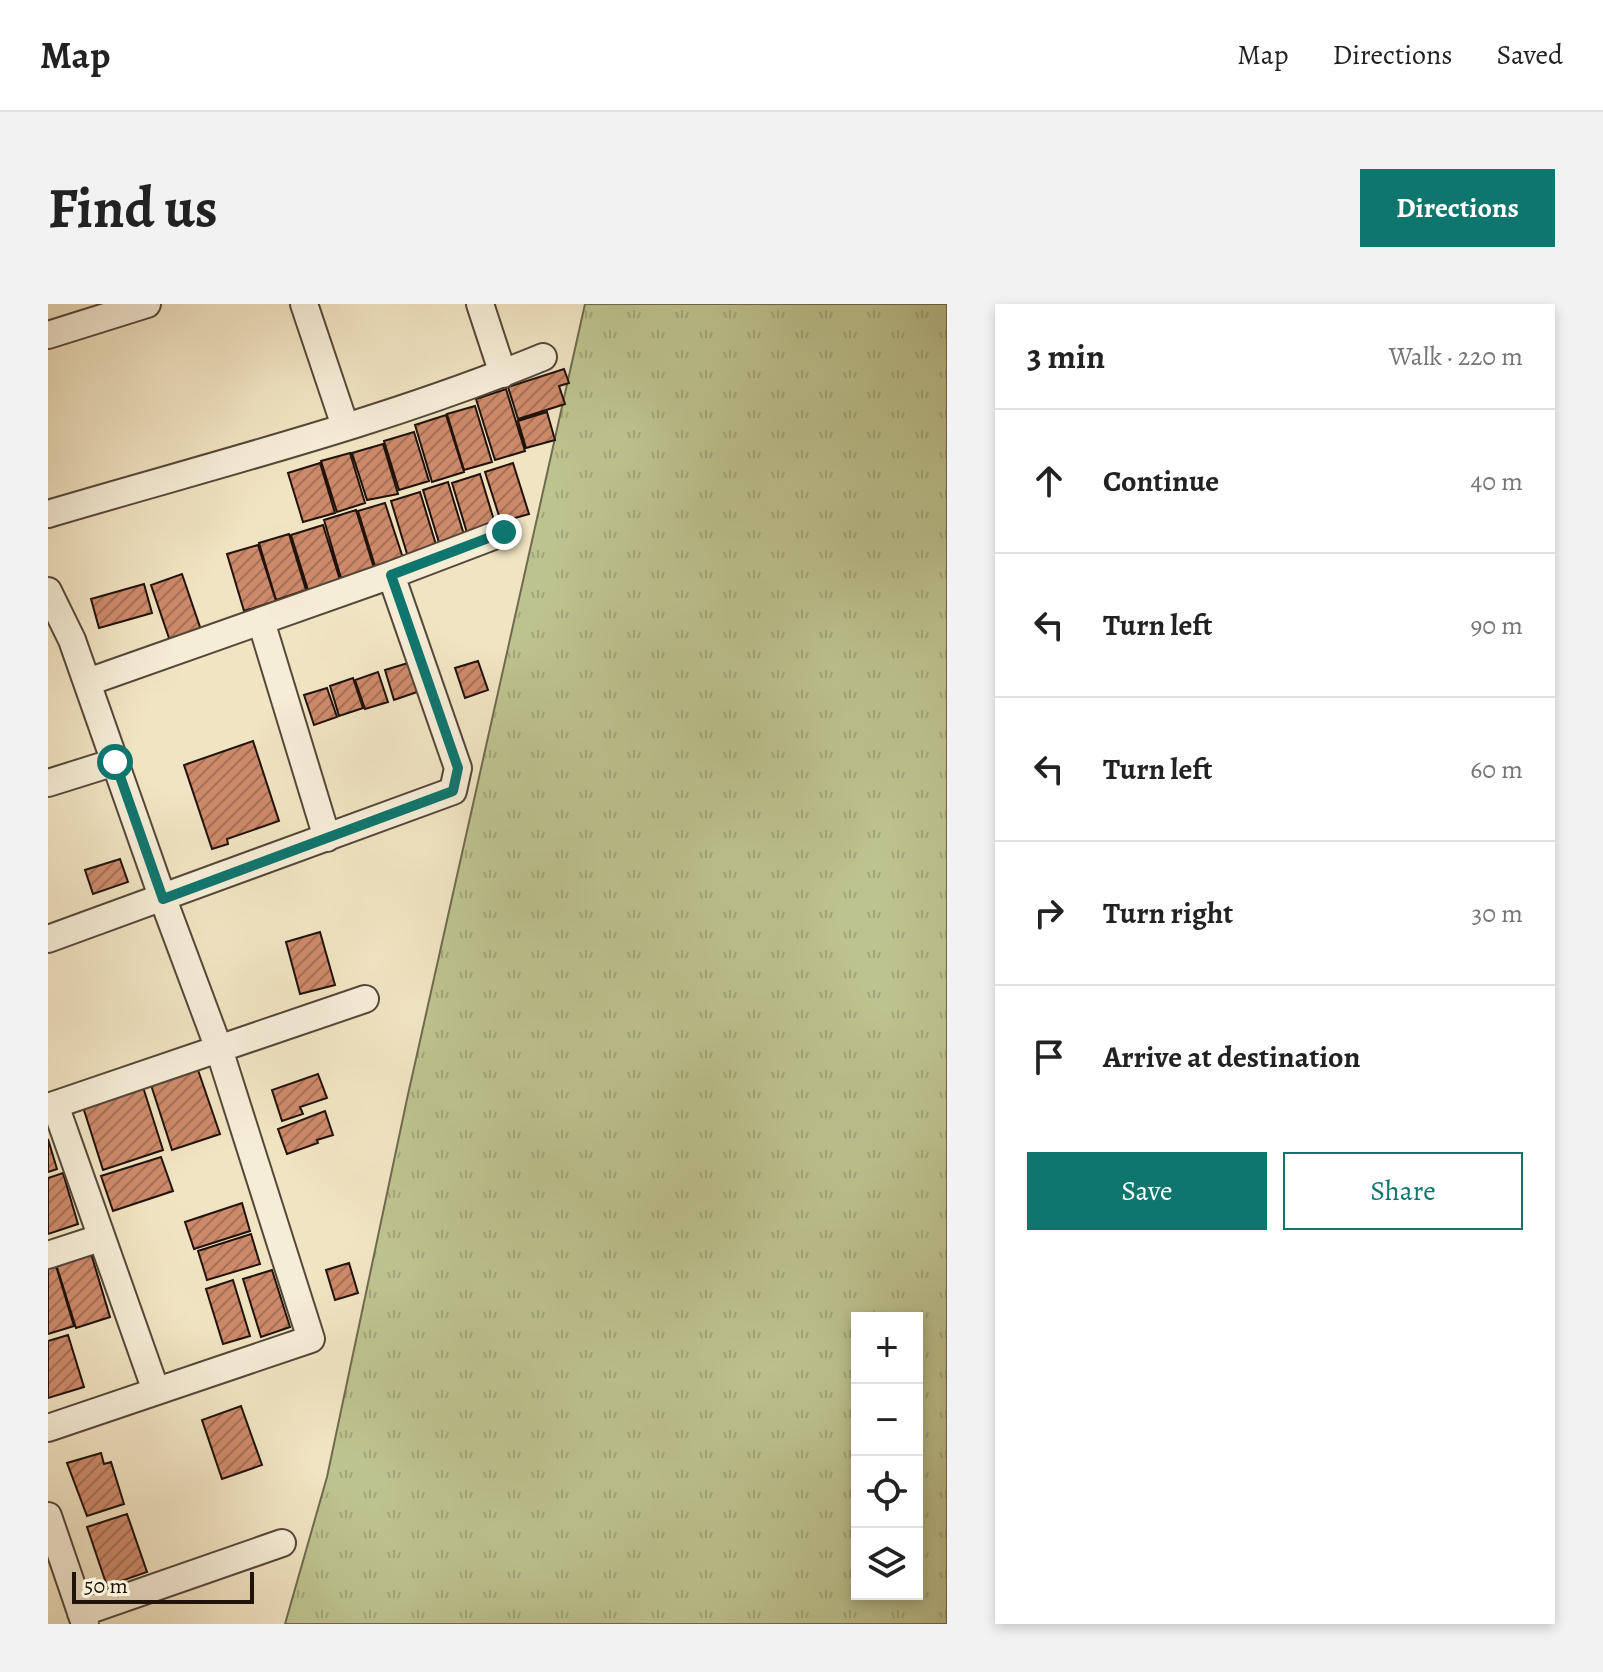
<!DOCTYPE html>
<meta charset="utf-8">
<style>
body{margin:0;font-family:Alegreya,serif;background:#f2f2f2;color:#222}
.controls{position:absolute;right:24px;bottom:24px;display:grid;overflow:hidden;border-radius:0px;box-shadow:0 4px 12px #0003}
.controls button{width:72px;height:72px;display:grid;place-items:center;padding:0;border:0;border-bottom:2px solid #e0e0e0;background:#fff;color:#222;font:40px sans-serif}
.scale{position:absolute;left:24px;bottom:20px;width:182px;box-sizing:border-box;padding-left:8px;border:4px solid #21130b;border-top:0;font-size:22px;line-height:28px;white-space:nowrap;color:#21130b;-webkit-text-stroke:6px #f6edd7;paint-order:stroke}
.stop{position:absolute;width:24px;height:24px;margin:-18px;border:6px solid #0f766e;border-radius:50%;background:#fff}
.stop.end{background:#0f766e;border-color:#fff;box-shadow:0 2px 8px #0008}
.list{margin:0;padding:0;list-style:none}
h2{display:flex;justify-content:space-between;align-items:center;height:104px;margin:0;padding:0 32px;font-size:34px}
h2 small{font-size:26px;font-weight:400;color:#767676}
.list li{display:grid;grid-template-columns:52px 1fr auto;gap:24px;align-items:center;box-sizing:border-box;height:144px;padding:0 32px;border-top:2px solid #e0e0e0}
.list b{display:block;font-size:30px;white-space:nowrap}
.list em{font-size:26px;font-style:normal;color:#767676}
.actions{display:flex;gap:16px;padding:24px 32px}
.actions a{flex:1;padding:18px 0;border:2px solid #0f766e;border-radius:0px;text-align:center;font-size:28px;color:#0f766e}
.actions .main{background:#0f766e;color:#fff}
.icon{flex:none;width:44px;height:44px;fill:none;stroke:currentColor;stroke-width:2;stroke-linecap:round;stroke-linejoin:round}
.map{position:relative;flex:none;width:899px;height:1320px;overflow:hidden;border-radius:0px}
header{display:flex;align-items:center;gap:48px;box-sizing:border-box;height:112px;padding:0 40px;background:#fff;border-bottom:2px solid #e0e0e0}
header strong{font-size:38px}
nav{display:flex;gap:44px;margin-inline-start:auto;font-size:28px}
.intro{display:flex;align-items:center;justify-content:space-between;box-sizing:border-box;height:192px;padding:0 48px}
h1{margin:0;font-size:56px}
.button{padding:20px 36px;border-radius:0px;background:#0f766e;color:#fff;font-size:28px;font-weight:700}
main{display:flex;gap:48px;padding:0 48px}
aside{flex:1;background:#fff;border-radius:0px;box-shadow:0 4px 12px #0003}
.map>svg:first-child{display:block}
.grass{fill:url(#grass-tufts);stroke:#6f6b4e;stroke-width:2;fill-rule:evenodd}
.building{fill:url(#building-hatch);stroke:#21130b;stroke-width:2}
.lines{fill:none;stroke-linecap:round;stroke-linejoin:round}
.minor-casing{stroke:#554739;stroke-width:30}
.minor{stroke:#f6edd7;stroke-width:26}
.route{stroke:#0f766e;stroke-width:10}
</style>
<header>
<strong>Map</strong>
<nav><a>Map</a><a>Directions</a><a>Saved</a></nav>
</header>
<div class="intro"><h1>Find us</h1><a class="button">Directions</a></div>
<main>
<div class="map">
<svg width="899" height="1320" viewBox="0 0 899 1320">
<defs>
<pattern id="grass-tufts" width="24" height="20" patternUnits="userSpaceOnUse" patternTransform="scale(2)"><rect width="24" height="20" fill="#bdc390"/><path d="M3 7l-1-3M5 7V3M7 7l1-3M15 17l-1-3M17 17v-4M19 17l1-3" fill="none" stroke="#a2a77b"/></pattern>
<pattern id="building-hatch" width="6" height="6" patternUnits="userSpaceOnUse" patternTransform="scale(2)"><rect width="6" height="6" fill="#cd8a6b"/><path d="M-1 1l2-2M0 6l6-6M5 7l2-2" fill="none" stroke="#a67056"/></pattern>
</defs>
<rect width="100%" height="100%" fill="#f1e4c2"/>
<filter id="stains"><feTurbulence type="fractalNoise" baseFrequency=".0025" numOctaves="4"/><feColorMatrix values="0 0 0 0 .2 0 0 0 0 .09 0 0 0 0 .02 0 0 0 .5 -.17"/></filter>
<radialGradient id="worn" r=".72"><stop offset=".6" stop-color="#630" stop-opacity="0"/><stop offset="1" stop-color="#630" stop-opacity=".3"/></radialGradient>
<!-- grass -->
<path class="grass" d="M537,0H899V1320H237L279,1173L359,795ZM809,1014H869V1290H809Z"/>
<!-- building -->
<path class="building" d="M516,65L521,79L511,82L517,100L470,115L460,83Z
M458,85L477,147L447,156L428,95Z
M427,102L444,158L416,166L399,110Z
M499,108L507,136L478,144L470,117Z
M398,111L416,168L384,178L367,121Z
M366,128L381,177L351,186L336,137Z
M335,140L350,190L319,196L304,149Z
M302,149L317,199L289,208L273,157Z
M272,159L287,209L255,218L240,169Z
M465,159L481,210L453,218L437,168Z
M432,170L448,223L420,232L404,179Z
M400,178L417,234L392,242L375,186Z
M372,188L389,244L360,253L343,197Z
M337,199L355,254L327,262L310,207Z
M308,206L326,264L293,274L276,216Z
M275,221L292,276L260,286L243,231Z
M241,230L258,286L228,296L211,239Z
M210,241L228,297L196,307L179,250Z
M134,270L154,329L123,340L103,281Z
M96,280L104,309L51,324L43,295Z
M430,357L440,386L417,394L407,364Z
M360,359L369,388L346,396L337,366Z
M330,368L340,398L317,405L307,376Z
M305,374L315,404L291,412L282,382Z
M279,384L289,413L266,421L256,391Z
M205,437L231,517L179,535L180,540L164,545L136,461Z
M72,555L80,578L45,590L37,566Z
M272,628L287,681L252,690L238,638Z
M150,766L172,830L124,846L103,781Z
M270,770L279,794L252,803L255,810L234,817L224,786Z
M95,783L115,846L55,866L35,803Z
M277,807L285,831L269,836L270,839L239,850L230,825Z
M0,835L9,865L0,868Z
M113,853L125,887L65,907L53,872Z
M15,869L30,920L0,930V874Z
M194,899L202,927L146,945L137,918Z
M203,930L212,960L159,976L150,947Z
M42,946L62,1013L28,1024L7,957Z
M301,959L310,989L287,996L278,966Z
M8,962L26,1022L0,1030V964Z
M224,966L242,1023L213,1033L195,975Z
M185,976L202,1032L175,1040L158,985Z
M20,1031L36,1083L0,1094V1037Z
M193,1102L214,1161L174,1175L154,1116Z
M53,1149L56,1160L63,1158L76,1200L39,1212L19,1159Z
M79,1210L99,1268L59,1282L39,1223Z"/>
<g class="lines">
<!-- minor casing -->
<g class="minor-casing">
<path id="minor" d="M256,0L297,122
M432,0L455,70
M0,31L99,0
M0,210C165,161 335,119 495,53
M0,287L24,336L115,595L171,745L263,1035L0,1124
M213,317L279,534
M40,378L343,271L456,228
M0,479L67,458
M0,635L405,487L410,464L343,271
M7,801L108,1087
M0,803L317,695
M0,951L52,934
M0,1212L37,1320
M33,1309L234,1239"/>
</g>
<!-- minor -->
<use href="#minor" class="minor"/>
</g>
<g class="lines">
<!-- route -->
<path class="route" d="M67,458L115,595L405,487L410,464L343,271L456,228"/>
</g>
<rect width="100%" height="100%" filter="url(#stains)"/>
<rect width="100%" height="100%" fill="url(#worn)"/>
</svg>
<div class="controls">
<button>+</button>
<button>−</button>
<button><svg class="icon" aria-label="locate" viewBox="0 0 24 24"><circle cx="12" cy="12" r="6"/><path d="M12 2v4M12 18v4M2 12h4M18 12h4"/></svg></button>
<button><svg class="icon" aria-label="layers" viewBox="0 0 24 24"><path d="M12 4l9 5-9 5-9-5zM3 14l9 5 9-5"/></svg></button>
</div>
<div class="scale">50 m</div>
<div class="stop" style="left:67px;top:458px"></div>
<div class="stop end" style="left:456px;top:228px"></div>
</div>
<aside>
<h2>3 min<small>Walk · 220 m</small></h2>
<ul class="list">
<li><svg class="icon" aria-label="ahead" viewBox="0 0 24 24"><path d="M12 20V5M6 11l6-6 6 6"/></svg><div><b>Continue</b></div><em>40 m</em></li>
<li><svg class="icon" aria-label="left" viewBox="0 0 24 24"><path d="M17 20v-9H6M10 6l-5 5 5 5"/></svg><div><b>Turn left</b></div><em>90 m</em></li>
<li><svg class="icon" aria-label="left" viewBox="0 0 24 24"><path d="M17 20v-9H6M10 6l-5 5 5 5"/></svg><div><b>Turn left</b></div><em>60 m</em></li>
<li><svg class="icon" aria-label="right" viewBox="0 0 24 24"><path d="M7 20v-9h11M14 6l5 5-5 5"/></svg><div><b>Turn right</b></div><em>30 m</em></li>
<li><svg class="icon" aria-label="arrive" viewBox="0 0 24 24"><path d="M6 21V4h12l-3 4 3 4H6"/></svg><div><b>Arrive at destination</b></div></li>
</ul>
<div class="actions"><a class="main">Save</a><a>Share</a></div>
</aside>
</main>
